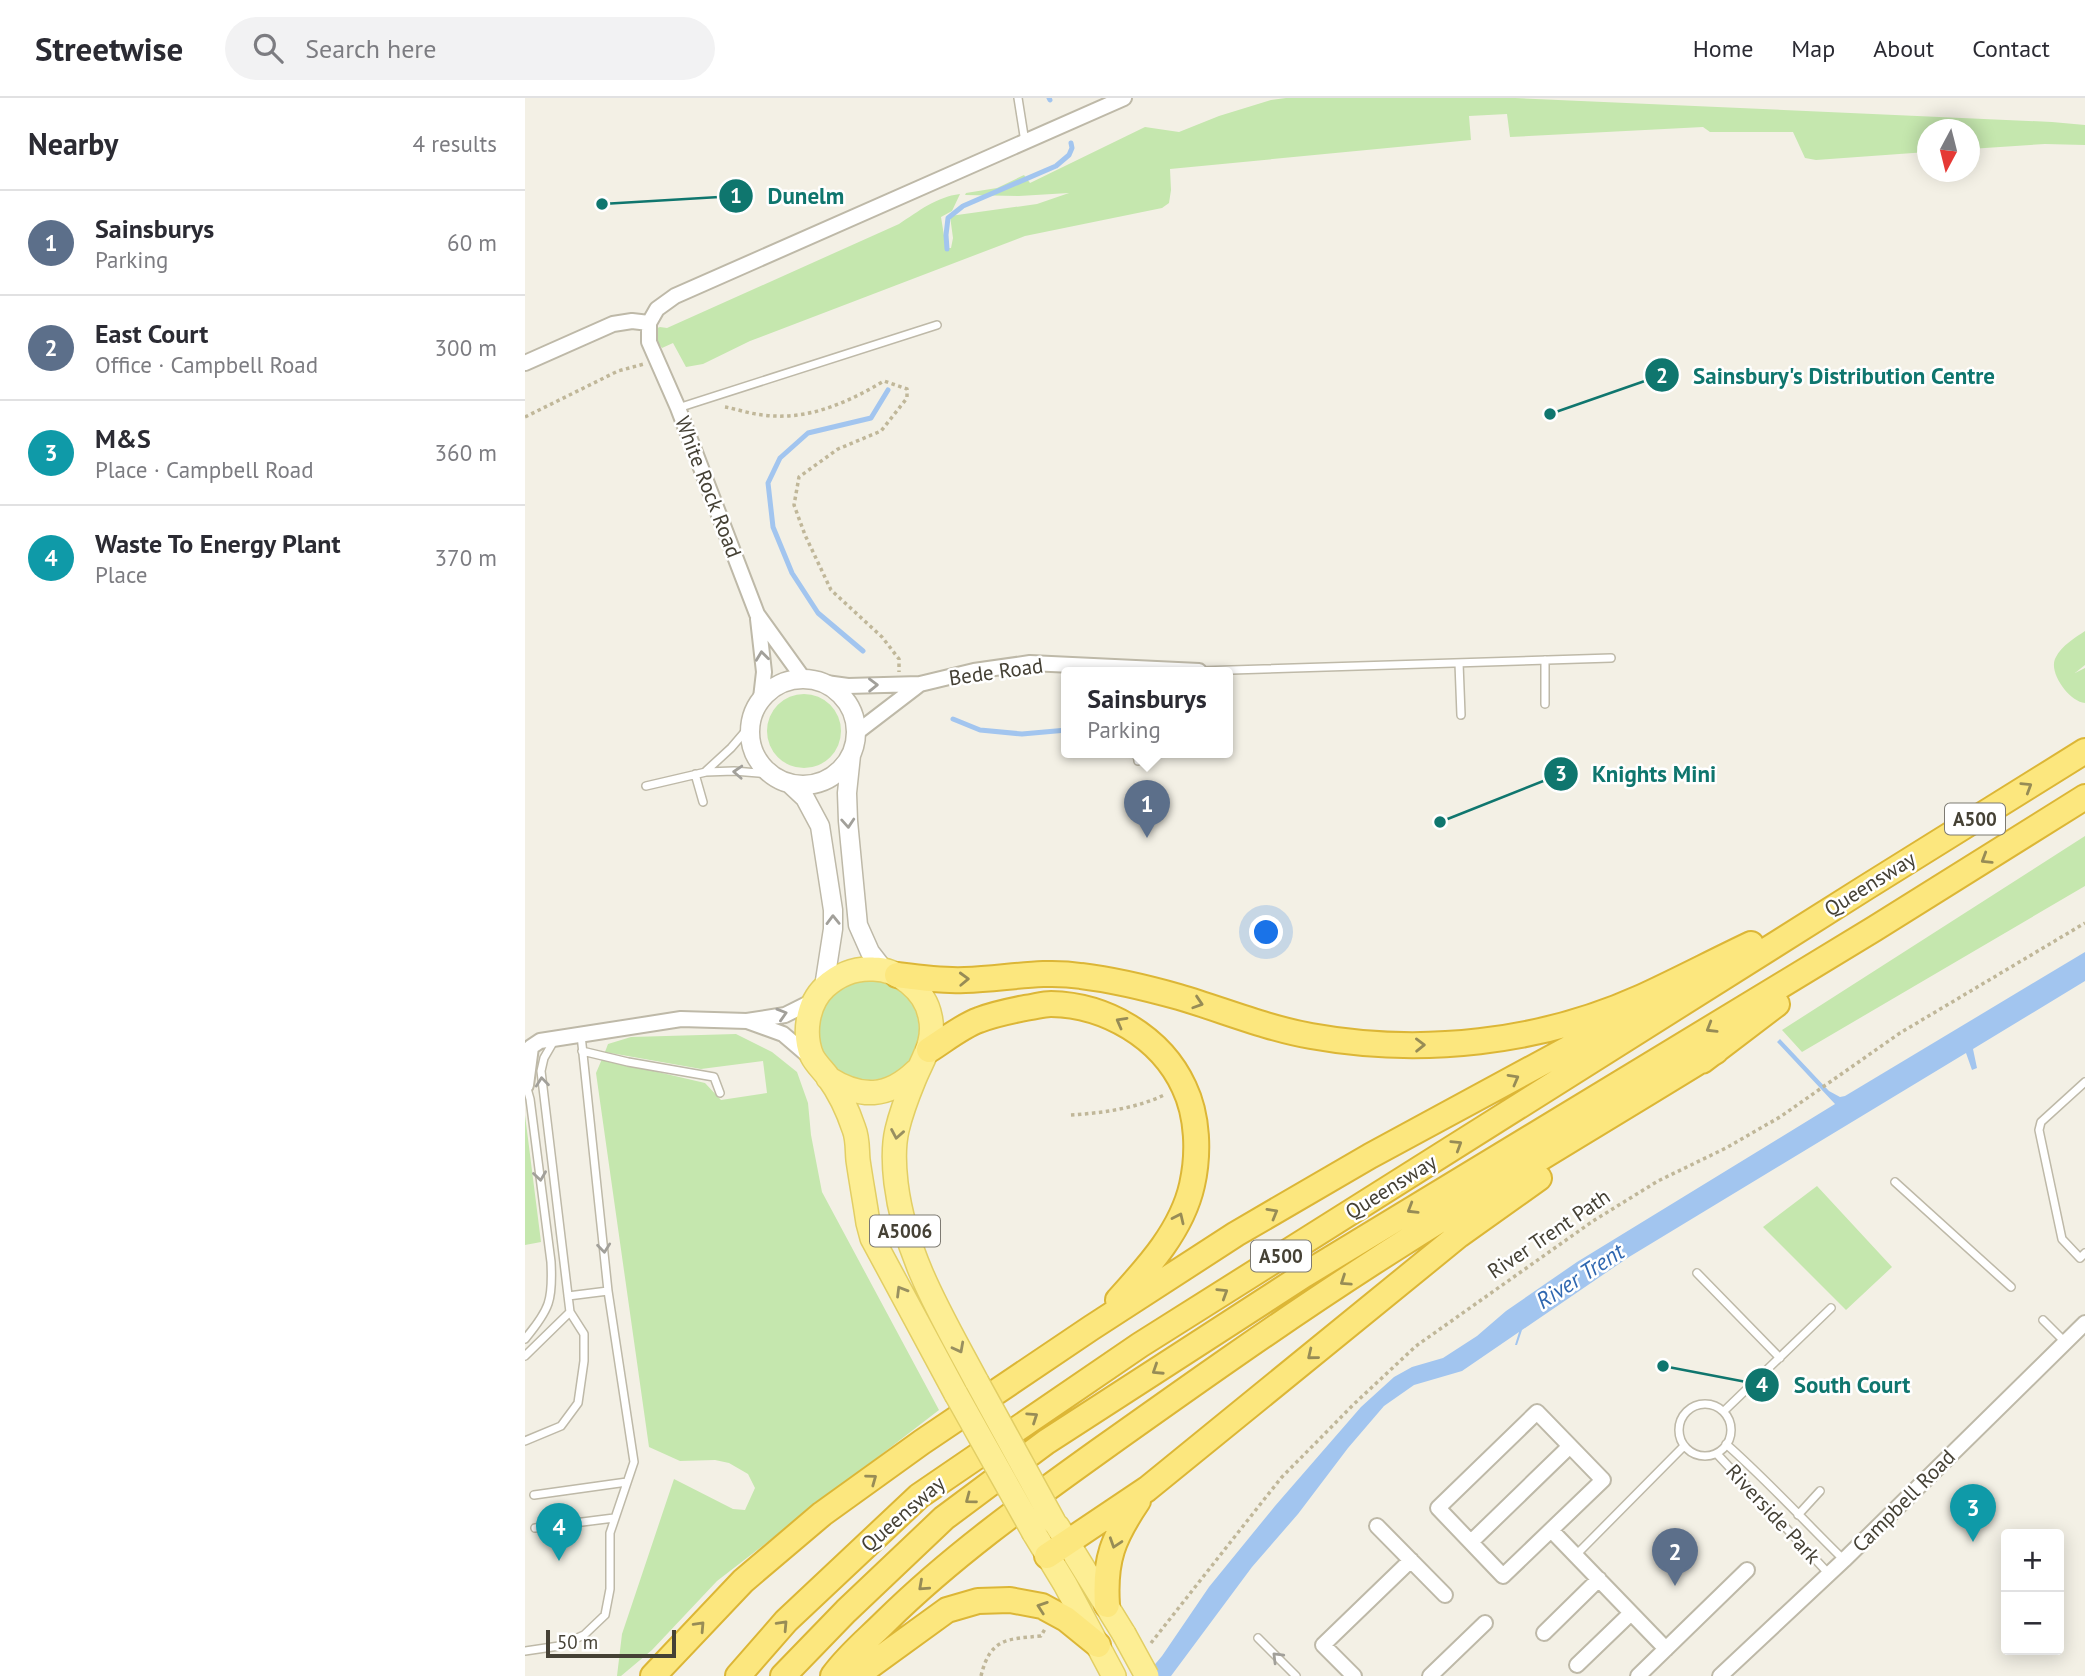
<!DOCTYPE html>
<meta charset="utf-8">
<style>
body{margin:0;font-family:"PT Sans",sans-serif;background:#f2f2f3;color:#2b2b33}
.controls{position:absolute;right:21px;bottom:21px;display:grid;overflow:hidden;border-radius:7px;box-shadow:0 4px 18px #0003}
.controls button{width:63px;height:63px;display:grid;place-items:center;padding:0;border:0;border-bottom:2px solid #e1e1e2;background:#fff;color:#2b2b33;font:35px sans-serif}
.compass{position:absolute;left:1392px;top:21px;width:63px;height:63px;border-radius:50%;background:#fff;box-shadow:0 4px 18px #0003;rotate:187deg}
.scale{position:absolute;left:21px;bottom:18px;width:130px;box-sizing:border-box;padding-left:7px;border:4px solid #454135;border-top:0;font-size:19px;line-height:24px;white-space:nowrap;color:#454135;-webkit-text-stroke:5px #fff;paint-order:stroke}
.you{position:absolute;left:742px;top:835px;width:24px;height:24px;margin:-18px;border:5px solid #fff;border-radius:50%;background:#1a73e8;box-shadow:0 0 0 10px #1a73e833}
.badge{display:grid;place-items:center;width:46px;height:46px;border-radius:50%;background:#1a73e8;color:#fff;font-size:23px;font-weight:700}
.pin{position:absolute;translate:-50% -58px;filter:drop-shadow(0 2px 4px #0008)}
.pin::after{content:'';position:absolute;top:37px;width:24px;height:21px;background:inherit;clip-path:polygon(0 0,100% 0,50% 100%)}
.popup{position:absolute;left:536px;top:569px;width:172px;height:91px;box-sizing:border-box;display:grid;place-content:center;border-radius:7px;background:#fff;filter:drop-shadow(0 2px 5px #0005);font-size:23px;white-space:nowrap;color:#7c7c81}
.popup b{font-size:26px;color:#2b2b33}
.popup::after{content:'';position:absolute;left:50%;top:100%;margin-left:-14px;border:14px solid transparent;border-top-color:#fff}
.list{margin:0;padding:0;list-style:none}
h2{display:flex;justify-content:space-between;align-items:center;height:91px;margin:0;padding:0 28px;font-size:30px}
h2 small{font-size:23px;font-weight:400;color:#7c7c81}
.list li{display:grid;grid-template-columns:46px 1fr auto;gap:21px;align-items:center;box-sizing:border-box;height:105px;padding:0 28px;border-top:2px solid #e1e1e2}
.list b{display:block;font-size:26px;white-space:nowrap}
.list p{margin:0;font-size:23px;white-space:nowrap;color:#7c7c81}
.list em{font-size:23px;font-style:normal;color:#7c7c81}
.icon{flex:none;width:38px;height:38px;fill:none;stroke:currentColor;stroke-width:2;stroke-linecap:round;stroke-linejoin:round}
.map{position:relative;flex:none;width:1560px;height:1578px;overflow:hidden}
header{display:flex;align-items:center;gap:42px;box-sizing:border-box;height:98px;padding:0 35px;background:#fff;border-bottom:2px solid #e1e1e2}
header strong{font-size:33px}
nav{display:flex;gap:38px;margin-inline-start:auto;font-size:24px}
.search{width:490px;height:63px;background:#f2f2f3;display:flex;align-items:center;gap:18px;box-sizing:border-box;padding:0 24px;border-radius:38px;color:#7c7c81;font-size:26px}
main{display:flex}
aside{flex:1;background:#fff}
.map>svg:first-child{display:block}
.green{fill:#c5e7ae}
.water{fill:#a2c5ef}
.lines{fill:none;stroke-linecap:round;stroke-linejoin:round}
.stream{stroke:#a2c5ef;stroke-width:5}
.service-casing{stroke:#beb9a8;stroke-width:10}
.minor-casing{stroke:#beb9a8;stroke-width:18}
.tertiary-casing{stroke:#beb9a8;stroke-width:21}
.primary-casing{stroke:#e2ce64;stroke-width:26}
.trunk-casing{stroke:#dcb636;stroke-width:28}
.path{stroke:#c0b799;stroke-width:3.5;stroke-dasharray:3.5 3.5;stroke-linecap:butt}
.service{stroke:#fff;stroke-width:7}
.minor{stroke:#fff;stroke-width:14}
.tertiary{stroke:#fff;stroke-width:18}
.primary{stroke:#fdee94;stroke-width:23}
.trunk{stroke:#fce77e;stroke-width:24}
.primary-bridge-casing{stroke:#e2ce64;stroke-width:26;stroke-linecap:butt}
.primary-bridge{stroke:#fdee94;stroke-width:23}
.oneway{stroke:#a2a09a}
.oneway2{stroke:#978c56}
.oneway3{stroke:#988f60}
.labels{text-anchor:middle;stroke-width:5;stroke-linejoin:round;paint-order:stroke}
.shield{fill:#fff;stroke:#7d7a72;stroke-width:2}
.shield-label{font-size:19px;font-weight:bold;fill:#454135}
.street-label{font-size:21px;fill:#454135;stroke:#fff}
.water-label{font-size:23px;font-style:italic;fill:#2f67b0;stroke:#fff}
.leader{fill:none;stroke:#0f766e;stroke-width:2.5}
.callout-dot{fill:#0f766e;stroke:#fff;stroke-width:2.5}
.mark-label{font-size:21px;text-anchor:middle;font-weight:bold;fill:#fff}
.callout-label{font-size:23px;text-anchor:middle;font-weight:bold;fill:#0f766e;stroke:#fff;stroke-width:5;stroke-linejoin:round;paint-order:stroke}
</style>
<header>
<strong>Streetwise</strong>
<div class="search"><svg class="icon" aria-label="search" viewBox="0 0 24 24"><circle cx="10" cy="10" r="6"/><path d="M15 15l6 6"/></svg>Search here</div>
<nav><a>Home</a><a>Map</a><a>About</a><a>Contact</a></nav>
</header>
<main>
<aside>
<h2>Nearby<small>4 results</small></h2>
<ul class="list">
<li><span class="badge" style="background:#5c6f8a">1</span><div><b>Sainsburys</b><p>Parking</p></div><em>60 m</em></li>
<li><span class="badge" style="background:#5c6f8a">2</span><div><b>East Court</b><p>Office · Campbell Road</p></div><em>300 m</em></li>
<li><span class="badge" style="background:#0f9aa8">3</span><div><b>M&amp;S</b><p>Place · Campbell Road</p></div><em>360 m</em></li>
<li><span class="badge" style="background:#0f9aa8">4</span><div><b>Waste To Energy Plant</b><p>Place</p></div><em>370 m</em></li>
</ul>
</aside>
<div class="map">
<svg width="1560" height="1578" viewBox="0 0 1560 1578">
<rect width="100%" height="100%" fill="#f3f0e5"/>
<!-- green -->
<path class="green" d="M761,0H990L1527,24L1560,27V47L1520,46L1445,51L1444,32H1402V54L1291,62L1280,60L1268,34H1185L1178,29L985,39L982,16L944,18L946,42L645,71L646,92L644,105L637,110L500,138L225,243L178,266L161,269L148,245L137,250L124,233L135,229L142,230L374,126C394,113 411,99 435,96L427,113L416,119L421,150H426L428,140L425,118L512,106L544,95L494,98L440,97L441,95L472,90L499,77L505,85L620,29L654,34L694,18L746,2Z
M1560,533V567L1550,575L1560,570V605C1544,604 1522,573 1531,559C1536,548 1551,539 1560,533Z
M242 633a37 37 0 1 1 74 0a37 37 0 1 1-74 0Z
M1560,738V788L1277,954L1257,932Z
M294 932a50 50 0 1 1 100 0a50 50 0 1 1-100 0Z
M211,936L247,954L272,974L283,1005L286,1037L297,1094L414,1312L192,1483L127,1552L96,1578H92L97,1536L149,1381L208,1411L220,1412L230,1390L223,1376L204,1365L190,1362L155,1363L124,1349L71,975L77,961L180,985L196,1002L242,995L238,963L176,971L80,954L83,946L106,939Z
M0,1017L16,1144L0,1147Z
M1292,1088L1367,1169L1321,1212L1238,1129Z"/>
<!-- water -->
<path class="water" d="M1560,854V883L1448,951L1452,970L1447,972L1441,955L1104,1159L997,1232L992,1247H990L994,1234L937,1273L889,1287L859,1308L823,1350L773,1416L727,1469L646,1578H620L637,1558L684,1489L750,1408L836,1309L869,1279L887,1269L918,1260L952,1238L981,1213L1052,1164L1310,1006L1252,944L1255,941L1304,993L1315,999L1320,998Z"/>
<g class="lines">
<!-- stream -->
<path class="stream" d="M524,0L525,2
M422,151L421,137L423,120L438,108L531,68L544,57L547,50L546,45
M338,553L293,515L267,475L248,429L243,385L255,360L283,335L346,320L363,292
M428,621L455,632L497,636L542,632"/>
<!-- service casing -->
<g class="service-casing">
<path id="service" d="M493,0L500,44
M153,310L412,227
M934,565L936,617
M674,573L1086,560
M1020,606V562
M612,654L613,663
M181,673L206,650L224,629
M170,676L178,704
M121,688L181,674L209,673L245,676
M57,953L103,964L189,979L195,995
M1560,984L1516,1024L1514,1032L1537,1141L1555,1160L1560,1155
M1370,1084L1486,1189
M1172,1175L1255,1260
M43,1198L83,1193
M1518,1222L1540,1244
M0,1241C25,1211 28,1202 26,1164L5,1001L1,987
M0,1258L45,1214L16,973L19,960L30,941
M1154 1332a26 26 0 1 1 52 0a26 26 0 1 1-52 0Z
M1199,1313L1306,1210
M0,1343L36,1328L53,1305L59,1263V1236L45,1214
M1201,1346C1243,1383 1280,1424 1319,1462
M1192,1356L1304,1476
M9,1397L102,1384
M1273,1417L1295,1393
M10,1430L89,1420
M1051,1457L1159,1348
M733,1540L771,1578
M0,1553L34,1548L59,1537L80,1517L85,1491V1435L109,1364L83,1193L56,937"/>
</g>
<!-- minor casing -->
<g class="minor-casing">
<path id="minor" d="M0,265L88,226L107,223L124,225
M233,521L239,574L236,600
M278,580L232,516L153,310L124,244V225L132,211L150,198L599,0
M301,585L323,588L395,586L449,573L505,565L674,573
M331,635L395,586
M286,960L258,936L222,923L260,917L290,902
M1,987L6,949L15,943L156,921L222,923
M1012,1314L1078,1382L978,1478L913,1410Z
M852,1428L920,1497
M1026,1432L1141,1551
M946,1444L1045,1348
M1019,1535L1074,1481
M1052,1567L1106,1515
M829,1578L798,1547L886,1462
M905,1578L960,1525
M1113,1578L1222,1472
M1195,1578L1319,1462L1560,1225"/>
</g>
<!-- tertiary casing -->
<g class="tertiary-casing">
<path id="tertiary" d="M225 634a53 53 0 1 1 106 0a53 53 0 1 1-106 0Z
M326,657L322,695L323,723L333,827L345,854L359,872
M264,685L280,700L295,728L308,812V831L299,889"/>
</g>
<!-- primary casing -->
<g class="primary-casing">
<path id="primary" d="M303,980C336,1001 363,1000 391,973
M431,1296L347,1140L343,1125C340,1104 336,1083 333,1062C332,1052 333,1041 329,1031C323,1013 314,994 303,979C298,972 291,966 287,958C278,936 282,906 300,889C313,877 329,870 348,871C373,871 400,892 405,918C411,943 398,960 389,982C382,999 376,1015 372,1032C368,1049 369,1068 371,1085C380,1159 418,1220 452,1284
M533,1429L599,1536
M509,1435L540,1486L589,1578"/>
</g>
<!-- trunk casing -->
<g class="trunk-casing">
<path id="trunk" d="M372,877C395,880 416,883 440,882C479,881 517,872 556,878C589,882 622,890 654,899C698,912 741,930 786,938C896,958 1015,945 1117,899C1154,882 1190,863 1226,846
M404,952C420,942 437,928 454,922C469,916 485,913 500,910C509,909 518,906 526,906C581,907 636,939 659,989C673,1018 674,1056 667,1087C657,1132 623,1169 593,1202
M1177,963L1252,906
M522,1458L622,1391L934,1137L1014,1080
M582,1507C579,1462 588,1440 613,1403
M128,1578L218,1483L297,1416L397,1344L566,1230L711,1136L845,1058L1133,902
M213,1578L261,1523L394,1398L615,1247L1340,790L1560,653
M258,1578L321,1513L419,1420L521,1344L779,1177L1349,831L1560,699
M308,1578C323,1557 343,1541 361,1523C426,1459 500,1406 574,1353C664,1289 754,1225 847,1165C960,1092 1076,1024 1191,953
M331,1578L422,1512L453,1503L485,1502L517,1508L541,1521L573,1547"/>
</g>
<!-- path -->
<path class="path" d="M200,309C212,311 225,316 238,317C282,323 322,305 359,283L382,291V300L356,333L313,351L274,379L269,407L280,437L306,492L357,539L374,561V574
M0,319L93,273L119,266
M546,1017C578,1015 613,1010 641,996
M626,1545L756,1380L829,1306L891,1248L1068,1123L1133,1083L1201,1050L1255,1019L1375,935L1560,825
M456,1578C465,1540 482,1541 516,1538L520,1531"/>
<!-- service -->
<use href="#service" class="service"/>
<!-- minor -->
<use href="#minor" class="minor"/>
<!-- tertiary -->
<use href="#tertiary" class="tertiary"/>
<!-- primary -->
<use href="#primary" class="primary"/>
<!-- trunk -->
<use href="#trunk" class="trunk"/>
<!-- primary-bridge casing -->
<g class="primary-bridge-casing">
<path id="primary-bridge" d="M452,1284L529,1424
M431,1296L509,1435
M599,1536L622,1578"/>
</g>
<!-- primary-bridge -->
<use href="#primary-bridge" class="primary-bridge"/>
</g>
<!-- one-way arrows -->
<defs><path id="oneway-chevron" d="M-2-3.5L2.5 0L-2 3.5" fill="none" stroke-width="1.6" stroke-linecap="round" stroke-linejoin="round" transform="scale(1.75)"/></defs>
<g class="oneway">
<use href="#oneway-chevron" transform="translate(237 558) rotate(-97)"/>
<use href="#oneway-chevron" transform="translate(348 587) rotate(-1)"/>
<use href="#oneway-chevron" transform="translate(213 674) rotate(-177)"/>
<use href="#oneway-chevron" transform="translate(323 725) rotate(86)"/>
<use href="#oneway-chevron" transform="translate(308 822) rotate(-91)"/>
<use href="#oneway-chevron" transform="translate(257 916) rotate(-17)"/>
<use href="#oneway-chevron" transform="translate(17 984) rotate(-96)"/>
<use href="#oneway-chevron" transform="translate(15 1078) rotate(82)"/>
<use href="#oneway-chevron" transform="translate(79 1150) rotate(84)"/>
<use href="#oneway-chevron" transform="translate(752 1559) rotate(-135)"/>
</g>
<g class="oneway2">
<use href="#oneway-chevron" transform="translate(1502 689) rotate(-32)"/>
<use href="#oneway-chevron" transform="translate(1461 761) rotate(148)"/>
<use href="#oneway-chevron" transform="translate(439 881) rotate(-2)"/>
<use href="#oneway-chevron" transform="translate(673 905) rotate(18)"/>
<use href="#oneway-chevron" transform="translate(596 924) rotate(-151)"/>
<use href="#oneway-chevron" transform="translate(1186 930) rotate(149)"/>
<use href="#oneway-chevron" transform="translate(895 947) rotate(-1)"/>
<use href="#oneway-chevron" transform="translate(989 981) rotate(-29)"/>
<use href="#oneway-chevron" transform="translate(932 1047) rotate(-32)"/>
<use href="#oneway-chevron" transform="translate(887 1111) rotate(149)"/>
<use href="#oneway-chevron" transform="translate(748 1115) rotate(-30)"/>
<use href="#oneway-chevron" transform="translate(654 1120) rotate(-65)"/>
<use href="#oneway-chevron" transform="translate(820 1183) rotate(146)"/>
<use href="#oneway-chevron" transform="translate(698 1195) rotate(-32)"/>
<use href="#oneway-chevron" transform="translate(787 1257) rotate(141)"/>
<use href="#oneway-chevron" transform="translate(632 1272) rotate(147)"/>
<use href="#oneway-chevron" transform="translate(508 1319) rotate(-34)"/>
<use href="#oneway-chevron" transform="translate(347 1381) rotate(-36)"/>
<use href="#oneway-chevron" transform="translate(445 1401) rotate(143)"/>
<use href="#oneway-chevron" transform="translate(590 1445) rotate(108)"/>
<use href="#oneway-chevron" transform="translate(398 1488) rotate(138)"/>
<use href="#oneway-chevron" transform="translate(517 1509) rotate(-161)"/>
<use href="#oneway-chevron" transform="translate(258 1527) rotate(-47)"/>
<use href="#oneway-chevron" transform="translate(175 1528) rotate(-47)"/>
</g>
<g class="oneway3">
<use href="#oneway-chevron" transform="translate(372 1036) rotate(100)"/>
<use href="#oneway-chevron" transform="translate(376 1193) rotate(-121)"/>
<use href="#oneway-chevron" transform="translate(434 1250) rotate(62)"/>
</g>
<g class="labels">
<!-- shield labels -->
<g class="shield">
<rect x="1420" y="705.5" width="60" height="31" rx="5"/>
<rect x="345" y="1117.5" width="70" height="31" rx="5"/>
<rect x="726" y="1142.5" width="60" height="31" rx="5"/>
</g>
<g class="shield-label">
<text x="1450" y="728">A500</text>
<text x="380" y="1140">A5006</text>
<text x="756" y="1165">A500</text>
</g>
<!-- street labels -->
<g class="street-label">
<text transform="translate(183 389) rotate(69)" y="7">White Rock Road</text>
<text transform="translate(471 574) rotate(-8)" y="7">Bede Road</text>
<text transform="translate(1345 786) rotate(-32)" y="7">Queensway</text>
<text transform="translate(866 1089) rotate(-32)" y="7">Queensway</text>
<text transform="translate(1024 1136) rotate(-34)" y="7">River Trent Path</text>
<text transform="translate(1379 1403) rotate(-45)" y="7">Campbell Road</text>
<text transform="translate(378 1416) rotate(-41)" y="7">Queensway</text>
<text transform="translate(1248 1416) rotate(47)" y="7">Riverside Park</text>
</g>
<!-- water labels -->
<g class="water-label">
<text transform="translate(1055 1178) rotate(-33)" y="8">River Trent</text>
</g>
</g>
<!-- callouts -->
<path class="leader" d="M77 106L211 98M1025 316L1137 277M915 724L1036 676M1138 1268L1237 1287"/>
<g class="callout-dot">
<circle cx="77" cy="106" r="7"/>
<circle cx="1025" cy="316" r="7"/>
<circle cx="915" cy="724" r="7"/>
<circle cx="1138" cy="1268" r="7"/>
<circle cx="211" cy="98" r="18"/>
<circle cx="1137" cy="277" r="18"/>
<circle cx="1036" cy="676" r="18"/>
<circle cx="1237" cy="1287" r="18"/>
</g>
<g class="mark-label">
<text x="211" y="105">1</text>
<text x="1137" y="285">2</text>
<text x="1036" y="683">3</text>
<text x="1237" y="1294">4</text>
</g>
<g class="callout-label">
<text x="281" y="106">Dunelm</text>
<text x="1319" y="286">Sainsbury's Distribution Centre</text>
<text x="1129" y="684">Knights Mini</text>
<text x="1327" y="1295">South Court</text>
</g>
</svg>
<div class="controls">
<button>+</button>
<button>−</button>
</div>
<svg class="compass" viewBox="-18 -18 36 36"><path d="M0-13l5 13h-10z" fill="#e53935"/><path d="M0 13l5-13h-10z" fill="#7c7c81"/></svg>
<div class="scale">50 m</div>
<div class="you"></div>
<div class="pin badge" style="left:622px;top:740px;background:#5c6f8a">1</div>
<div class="popup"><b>Sainsburys</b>Parking</div>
<div class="pin badge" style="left:1150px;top:1488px;background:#5c6f8a">2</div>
<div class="pin badge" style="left:1448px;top:1444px;background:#0f9aa8">3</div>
<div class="pin badge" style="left:34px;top:1463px;background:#0f9aa8">4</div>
</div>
</main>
